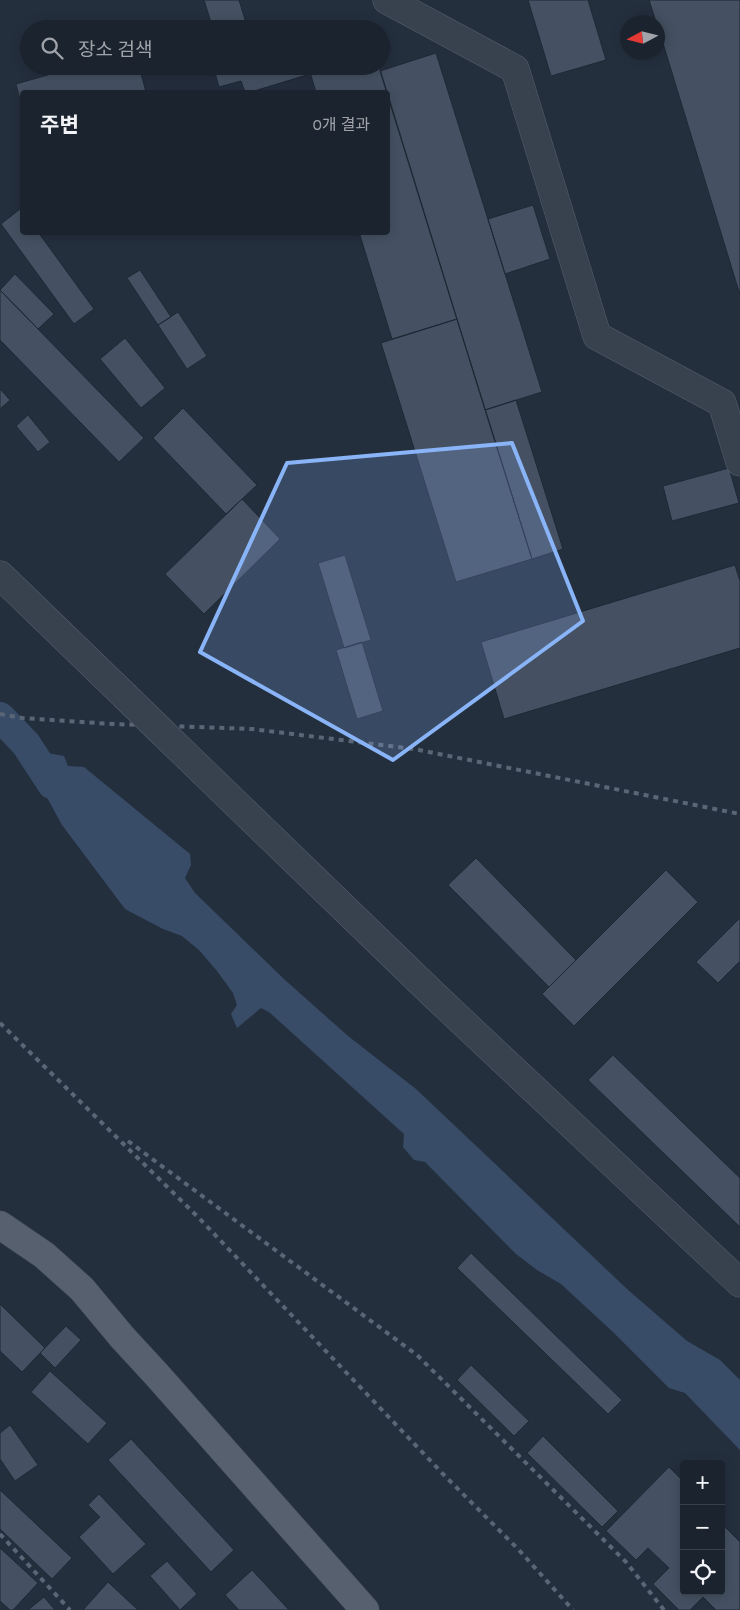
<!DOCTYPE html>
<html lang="ko">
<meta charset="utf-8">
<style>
body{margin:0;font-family:Karla,"Noto Sans KR",sans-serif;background:#242b36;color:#f1f3f6}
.controls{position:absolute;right:15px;bottom:15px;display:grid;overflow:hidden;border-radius:5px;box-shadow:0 2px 12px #0003}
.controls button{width:45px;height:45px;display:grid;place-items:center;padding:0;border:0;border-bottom:1px solid #39404a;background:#1b232e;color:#f1f3f6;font:25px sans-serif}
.compass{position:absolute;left:620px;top:15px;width:45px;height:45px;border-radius:50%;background:#1b232e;box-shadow:0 2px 12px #0003;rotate:263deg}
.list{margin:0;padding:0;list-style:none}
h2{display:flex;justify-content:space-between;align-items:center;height:65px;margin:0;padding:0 20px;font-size:21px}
h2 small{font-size:16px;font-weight:400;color:#a0a4aa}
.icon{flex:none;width:28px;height:28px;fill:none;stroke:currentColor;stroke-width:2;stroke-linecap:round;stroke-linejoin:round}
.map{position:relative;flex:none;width:740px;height:1610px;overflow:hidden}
.search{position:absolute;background:#1b232e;box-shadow:0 2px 12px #0003;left:20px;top:20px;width:370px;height:55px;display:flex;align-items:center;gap:12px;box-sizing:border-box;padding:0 18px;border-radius:28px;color:#a0a4aa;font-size:19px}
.panel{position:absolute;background:#1b232e;box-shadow:0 2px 12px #0003;left:20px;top:90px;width:370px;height:145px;border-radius:5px}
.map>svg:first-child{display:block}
.water{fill:#394c67}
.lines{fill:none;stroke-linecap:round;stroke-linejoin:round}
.canal{stroke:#394c67;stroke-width:30}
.building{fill:#455162;stroke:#1f2835}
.minor-casing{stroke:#565f6c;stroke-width:29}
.major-casing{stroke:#414a57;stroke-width:29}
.minor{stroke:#38414e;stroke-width:28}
.major{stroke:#56606e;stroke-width:28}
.rail{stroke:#5a6575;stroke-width:4;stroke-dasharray:5 5;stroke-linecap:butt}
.minor-bridge-casing{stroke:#565f6c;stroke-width:29;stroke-linecap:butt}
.minor-bridge{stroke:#38414e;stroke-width:28}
.marked{fill:#8ab4f8;fill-opacity:0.2;stroke:#8ab4f8;stroke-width:4;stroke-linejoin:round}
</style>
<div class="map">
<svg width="740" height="1610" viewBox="0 0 740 1610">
<rect width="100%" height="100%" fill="#242f3e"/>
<!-- water -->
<path class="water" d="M20,748L64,756L68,766L84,767L190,854L191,865L185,878L195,893L285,980L348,1036L416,1089L627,1289L687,1341L720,1360L740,1380V1450L685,1393L669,1388L613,1332L561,1284L537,1270L516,1254L425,1162L414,1160L403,1147L404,1134L269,1012L261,1008L237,1028L231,1014L237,1005L233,993L217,971L199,950L182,936L163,929L125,909L62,825Z"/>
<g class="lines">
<!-- canal -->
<path class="canal" d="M0,717L26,744L52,784"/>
</g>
<!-- building -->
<path class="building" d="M204,0H239L247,26L238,29H213Z
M528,0H588L606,60L551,76Z
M649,0H740V295L658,27V22H656Z
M365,22L367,29H345Z
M436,53L542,392L485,410L380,71Z
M79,66H139L146,92H22V108L16,84Z
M224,66H308L310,74L251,92H245L241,81L219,87L214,69Z
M308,66H379L387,92H316Z
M388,95L457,319L392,339L359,232H388Z
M533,205L550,259L505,274L488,219Z
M20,209L22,212V232H38L94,309L74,324L1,224Z
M140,270L171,317L158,325L127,278Z
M15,274L54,314L38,329L0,290Z
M0,290L144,438L119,462L0,340Z
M178,312L207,356L187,369L158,325Z
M457,319L532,559L456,582L381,343Z
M125,338L165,388L141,408L100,359Z
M0,389L10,400L0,409Z
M516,400L563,549L532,559L485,410Z
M183,408L257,485L226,514L153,438Z
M28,415L50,442L38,452L16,426Z
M729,468L739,503L672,521L663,486Z
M242,499L280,539L204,614L165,574Z
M345,555L371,640L344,648L318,563Z
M735,565L740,581V648L504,719L481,642Z
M362,642L383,711L357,719L336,650Z
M476,858L576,960L549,987L448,885Z
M666,870L698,902L574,1026L542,994Z
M740,918V963L739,962L718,983L696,962Z
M613,1055L740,1178V1227L588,1080Z
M471,1253L622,1400L608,1414L457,1268Z
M0,1304L45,1348L22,1372L0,1351Z
M66,1326L81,1340L55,1368L40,1353Z
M471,1365L529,1421L514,1436L457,1380Z
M50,1371L107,1423L88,1444L31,1392Z
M10,1425L38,1465L15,1481L0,1459V1433Z
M543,1436L618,1511L602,1527L527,1453Z
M131,1439L234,1550L211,1572L108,1460Z
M669,1467L684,1482V1591H721V1523L740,1542V1610H716L703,1597L690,1610H679L653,1584L669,1568L648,1548L636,1560L606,1531Z
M0,1490L72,1558L52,1579L0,1529Z
M99,1494L146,1544L113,1574L79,1537L100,1517L88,1505Z
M0,1548L38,1583L13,1610H10L0,1601Z
M167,1561L197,1594L180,1610L150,1576Z
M252,1570L289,1610H239L225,1595Z
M108,1582L138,1610H83Z
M44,1597L55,1610H28Z"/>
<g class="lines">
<!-- minor casing -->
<g class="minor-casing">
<path id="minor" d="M387,0L515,69L597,336L722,403L740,462
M0,575L124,695
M164,734L436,997L740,1283"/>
</g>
<!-- major casing -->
<g class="major-casing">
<path id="major" d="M0,1225L44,1255L82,1289L122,1337L157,1375L365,1610"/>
</g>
<!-- minor -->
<use href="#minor" class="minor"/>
<!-- major -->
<use href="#major" class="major"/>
<!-- rail -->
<path class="rail" d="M0,714L22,718L112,724L252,729L414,749L740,814
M0,1023L198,1217L444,1475L518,1549L573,1610
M128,1141L417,1355L626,1562L664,1610
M0,1534L70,1610"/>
<!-- minor-bridge casing -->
<g class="minor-bridge-casing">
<path id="minor-bridge" d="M124,695L164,734"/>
</g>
<!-- minor-bridge -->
<use href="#minor-bridge" class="minor-bridge"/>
</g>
<!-- marked area -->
<path class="marked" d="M512,443L583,621L393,760L200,652L287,463Z"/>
</svg>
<div class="controls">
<button>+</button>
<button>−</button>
<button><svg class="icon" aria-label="locate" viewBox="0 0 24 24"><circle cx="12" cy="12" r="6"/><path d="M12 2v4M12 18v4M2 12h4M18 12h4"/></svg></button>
</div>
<svg class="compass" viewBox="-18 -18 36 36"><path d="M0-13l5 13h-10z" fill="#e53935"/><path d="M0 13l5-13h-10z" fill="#a0a4aa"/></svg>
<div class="search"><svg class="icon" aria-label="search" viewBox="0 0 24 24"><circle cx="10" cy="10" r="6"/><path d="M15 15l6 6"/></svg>장소 검색</div>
<section class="panel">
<h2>주변<small>0개 결과</small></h2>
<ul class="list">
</ul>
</section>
</div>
